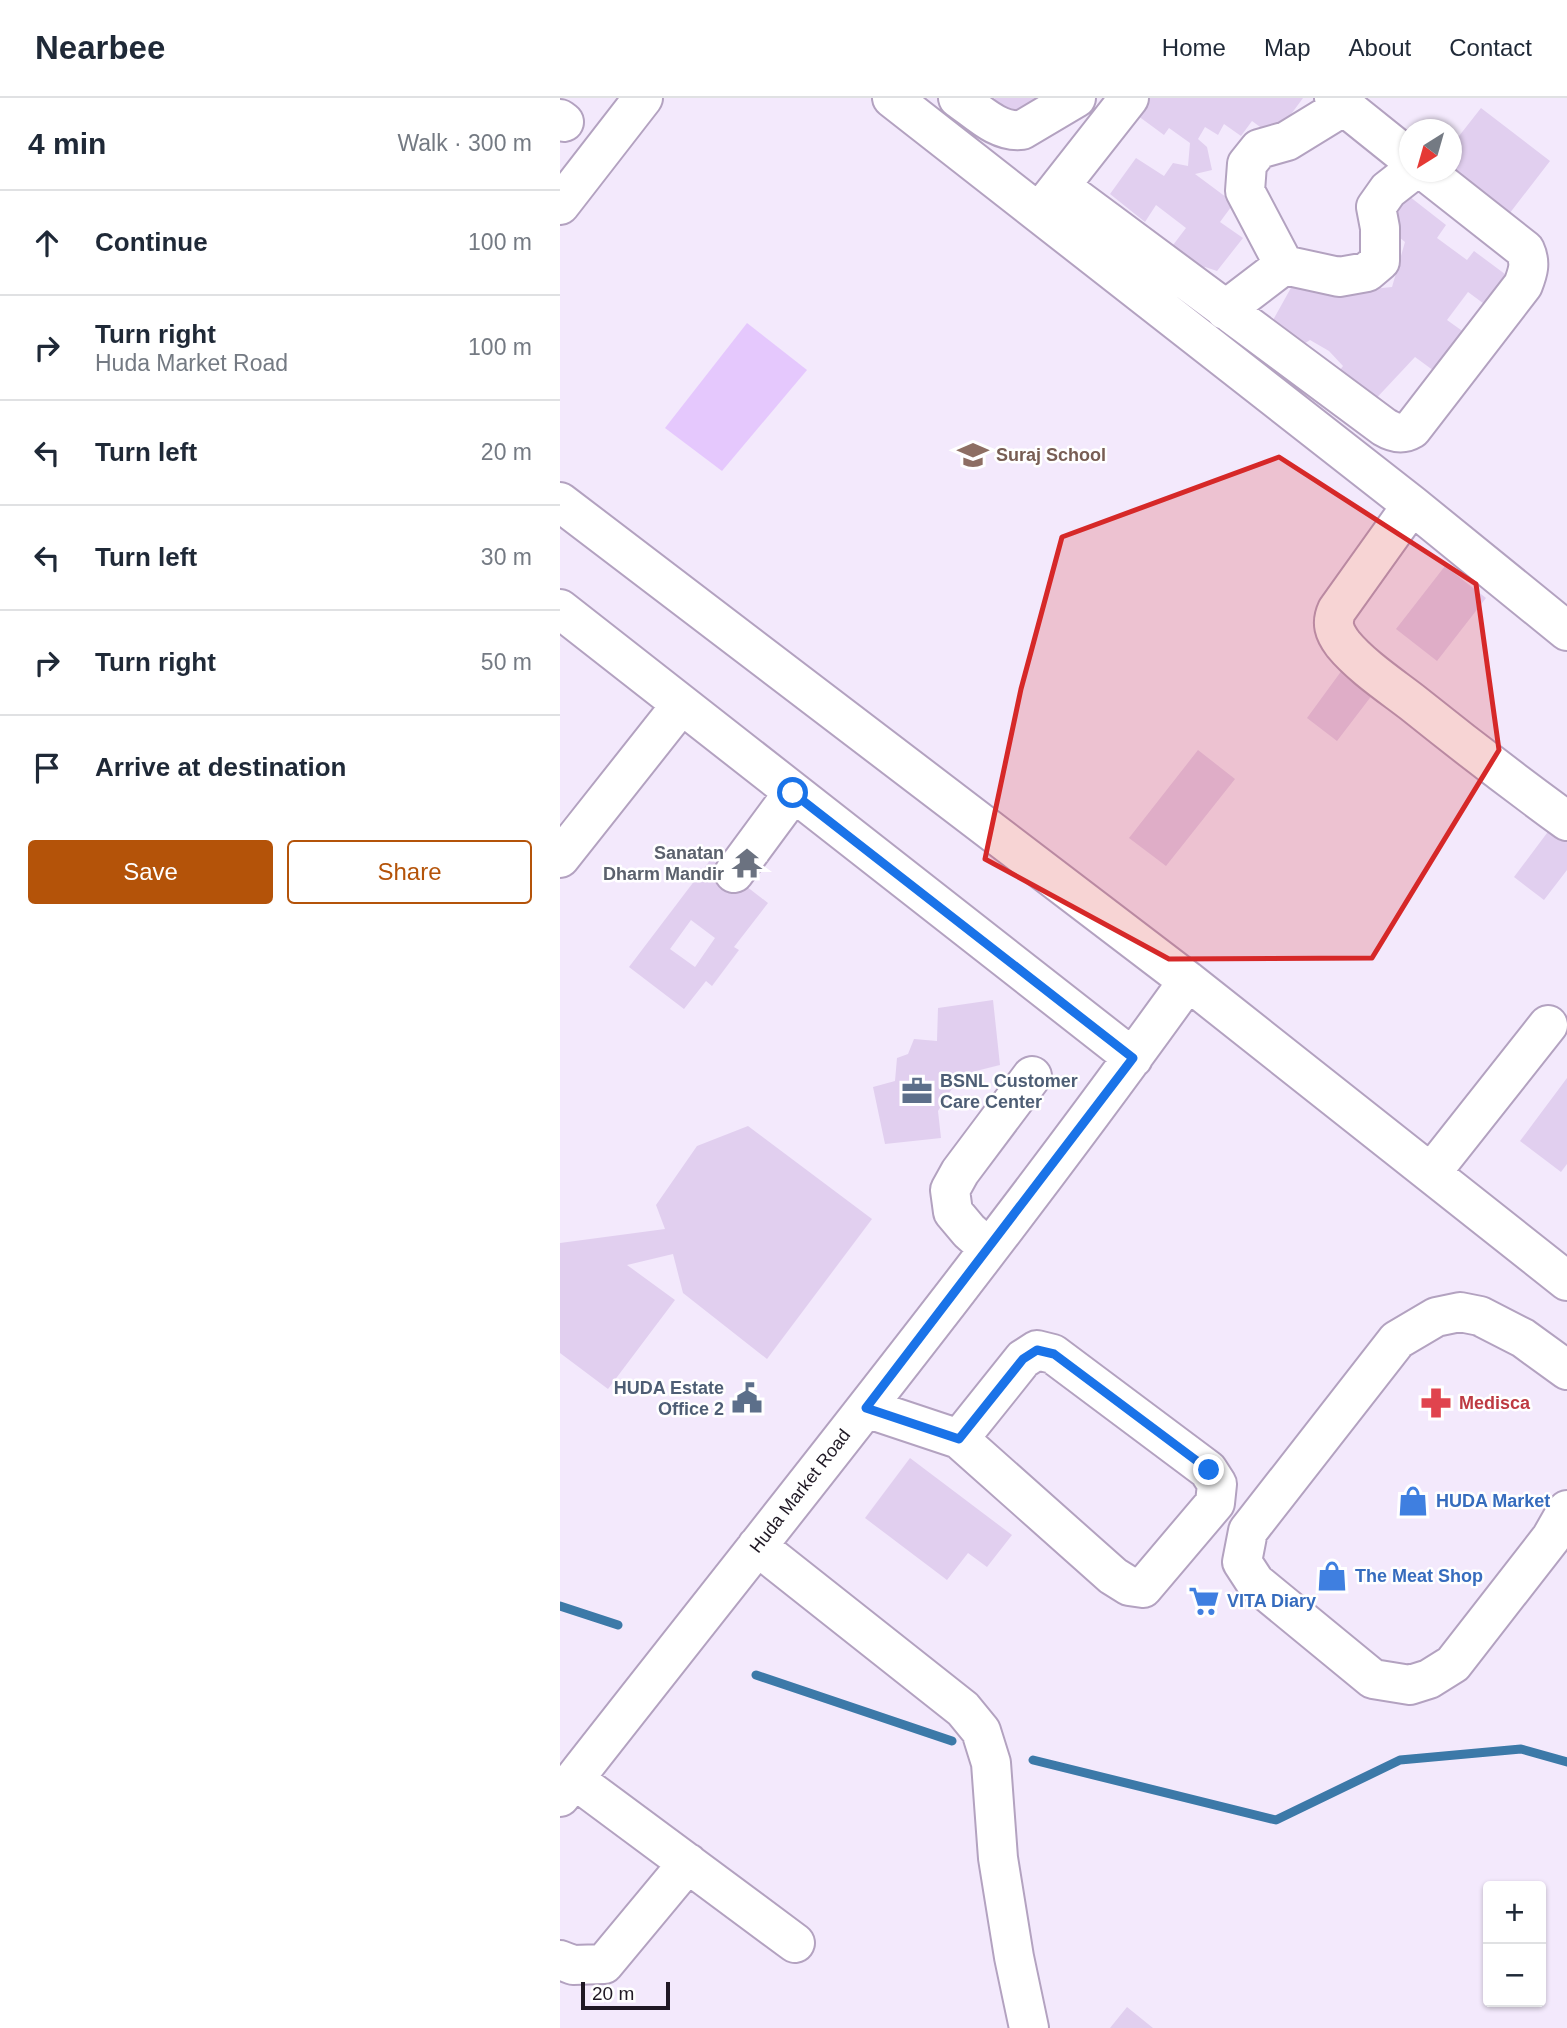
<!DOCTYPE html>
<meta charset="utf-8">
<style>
body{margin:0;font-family:Arial,sans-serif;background:#f2f2f3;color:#1f2937}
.controls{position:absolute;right:21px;bottom:21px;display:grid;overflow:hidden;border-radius:7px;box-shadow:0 2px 5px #0004}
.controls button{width:63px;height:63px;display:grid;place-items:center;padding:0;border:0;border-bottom:2px solid #e0e1e3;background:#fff;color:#1f2937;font:35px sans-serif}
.compass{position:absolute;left:839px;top:21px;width:63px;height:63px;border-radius:50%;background:#fff;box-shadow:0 2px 5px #0004;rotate:217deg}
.scale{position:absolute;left:21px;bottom:18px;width:89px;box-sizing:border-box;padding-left:7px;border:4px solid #1f1824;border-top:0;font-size:19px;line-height:24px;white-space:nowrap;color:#1f1824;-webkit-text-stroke:5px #fff;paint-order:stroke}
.stop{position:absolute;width:21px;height:21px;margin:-16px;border:5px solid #1a73e8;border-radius:50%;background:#fff}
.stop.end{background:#1a73e8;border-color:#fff;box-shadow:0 2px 7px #0008}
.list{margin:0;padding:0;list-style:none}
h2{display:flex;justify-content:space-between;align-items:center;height:91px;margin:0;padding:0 28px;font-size:30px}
h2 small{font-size:23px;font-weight:400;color:#747a83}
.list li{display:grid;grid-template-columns:46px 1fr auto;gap:21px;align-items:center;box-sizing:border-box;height:105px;padding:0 28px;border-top:2px solid #e0e1e3}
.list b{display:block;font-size:26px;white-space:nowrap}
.list p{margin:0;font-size:23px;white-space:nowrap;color:#747a83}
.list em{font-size:23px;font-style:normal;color:#747a83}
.actions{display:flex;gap:14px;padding:21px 28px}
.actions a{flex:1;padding:16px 0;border:2px solid #b45309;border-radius:7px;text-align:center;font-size:24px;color:#b45309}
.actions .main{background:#b45309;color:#fff}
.icon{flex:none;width:38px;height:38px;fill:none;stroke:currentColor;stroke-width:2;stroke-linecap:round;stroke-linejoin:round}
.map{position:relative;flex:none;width:1007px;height:1930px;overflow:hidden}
header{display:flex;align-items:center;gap:42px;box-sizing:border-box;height:98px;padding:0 35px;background:#fff;border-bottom:2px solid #e0e1e3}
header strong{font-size:33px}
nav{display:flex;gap:38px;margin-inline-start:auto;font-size:24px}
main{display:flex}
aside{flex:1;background:#fff}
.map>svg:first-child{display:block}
.green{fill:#e5c8fd}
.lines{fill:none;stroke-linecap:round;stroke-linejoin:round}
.stream{stroke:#3c79a8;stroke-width:9}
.building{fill:#e1cfef;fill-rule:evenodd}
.minor-casing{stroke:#b3a2c0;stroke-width:42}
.minor{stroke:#fff;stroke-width:38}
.route{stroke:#1a73e8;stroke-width:9}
.marked{fill:#d62828;fill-opacity:0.2;stroke:#d62828;stroke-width:5;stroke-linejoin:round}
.labels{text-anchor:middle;stroke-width:5;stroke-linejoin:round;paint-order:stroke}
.education-label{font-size:18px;font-weight:bold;fill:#785e54;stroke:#fff;text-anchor:start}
.worship-label{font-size:18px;font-weight:bold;fill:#5b616d;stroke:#fff;text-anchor:end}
.service-label{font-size:18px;font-weight:bold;fill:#4e5e75;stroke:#fff;text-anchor:start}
.health-label{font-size:18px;font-weight:bold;fill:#be3a42;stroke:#fff;text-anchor:start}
.street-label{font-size:18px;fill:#1f1824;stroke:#fff}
.shop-label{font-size:18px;font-weight:bold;fill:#366cbe;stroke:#fff;text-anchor:start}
</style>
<header>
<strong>Nearbee</strong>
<nav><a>Home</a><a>Map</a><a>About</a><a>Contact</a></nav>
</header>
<main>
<aside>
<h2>4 min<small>Walk · 300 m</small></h2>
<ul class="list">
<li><svg class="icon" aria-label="ahead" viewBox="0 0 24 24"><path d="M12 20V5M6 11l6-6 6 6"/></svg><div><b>Continue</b></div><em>100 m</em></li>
<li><svg class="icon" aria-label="right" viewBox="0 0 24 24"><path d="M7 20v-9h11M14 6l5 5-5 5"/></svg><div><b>Turn right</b><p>Huda Market Road</p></div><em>100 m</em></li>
<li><svg class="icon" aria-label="left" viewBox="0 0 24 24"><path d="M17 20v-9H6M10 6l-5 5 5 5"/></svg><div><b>Turn left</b></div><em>20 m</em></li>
<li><svg class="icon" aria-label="left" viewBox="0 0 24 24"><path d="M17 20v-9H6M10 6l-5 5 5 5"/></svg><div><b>Turn left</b></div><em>30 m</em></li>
<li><svg class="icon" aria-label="right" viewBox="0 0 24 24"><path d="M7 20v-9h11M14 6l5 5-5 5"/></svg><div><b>Turn right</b></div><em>50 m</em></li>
<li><svg class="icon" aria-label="arrive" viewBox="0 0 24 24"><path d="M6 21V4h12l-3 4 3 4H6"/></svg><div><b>Arrive at destination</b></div></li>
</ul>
<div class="actions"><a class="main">Save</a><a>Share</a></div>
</aside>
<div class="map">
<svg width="1007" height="1930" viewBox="0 0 1007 1930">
<rect width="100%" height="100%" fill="#f3e9fc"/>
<!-- green -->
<path class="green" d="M187,225L247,272L162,373L105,330Z"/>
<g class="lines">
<!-- stream -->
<path class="stream" d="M0,1508L58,1527
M196,1577L392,1643
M473,1662L716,1722L840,1662L961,1651L1007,1664"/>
</g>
<!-- building -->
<path class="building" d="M435,0H480L461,24L433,2Z
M578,0H743L721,30L719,43L692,23L681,38L664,26L658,37L645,29L638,41L647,49L652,72L635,76L674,105L660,124L683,140L657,173L645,169L641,173L610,151L626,130L596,107L585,124L550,96L576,60L604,78L613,65L628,68L630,45L609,30L604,37L570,12Z
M921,10L990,63L946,120L892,74V47Z
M845,95L886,127L877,140L907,162L914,153L957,185L935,214L908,194L887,222L915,242L885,281L855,259L810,307L771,284L783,268L769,253L750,242L736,251L707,233L732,188L793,193L832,189L845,144L822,125Z
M885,468L926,500L877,563L836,531Z
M785,568L816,592L777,643L747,620Z
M638,652L675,681L606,768L569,740Z
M990,731L1007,744V772L984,802L954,779Z
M151,761L208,805L174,849L179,852L152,888L146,883L124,911L69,869ZM131,822L155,840L135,869L110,851Z
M433,902L440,967L408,975L391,992L378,1013L381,1040L325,1046L313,989L335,983L337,960L348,956L354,941L377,943L378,910Z
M1007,980V1066L1001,1074L960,1043Z
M188,1028L312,1121L207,1261L123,1195L113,1156L67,1167L115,1202L48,1291L0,1255V1145L105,1131L96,1107L137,1048Z
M350,1360L452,1437L427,1469L408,1455L387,1482L305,1420Z
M567,1909L593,1930H550Z"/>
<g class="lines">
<!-- minor casing -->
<g class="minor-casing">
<path id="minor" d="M332,0L852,407L1007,533
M398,0C417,13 438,35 462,32L516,0
M774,0L850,61
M0,21L4,24
M501,89L824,329C834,335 842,337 852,331L963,187C968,174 971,165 965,152L866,74
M0,107L83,0
M485,107L569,0
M724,167L685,93L687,66L699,51L727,43L784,8
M665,212L724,167L779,179L807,174L820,163V130L816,109L828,92L851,74
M0,404L628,883L1007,1183
M852,407L777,512C771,525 774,534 783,546C801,568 831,588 853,605C904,646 955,685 1007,723
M0,511L573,960
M0,760L121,607
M174,775L233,695
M871,1075L988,927
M428,1150L409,1133L393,1114L390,1092L400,1074L472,978
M1007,1272L963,1240L920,1218L900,1214L876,1219L837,1242L688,1433L682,1464L695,1484L813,1581L850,1587L869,1581L893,1566L991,1440L1007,1412
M306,1310L399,1341L553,1478L569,1488L583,1490L655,1405L657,1386L648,1372L493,1256L477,1252L463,1261L399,1341
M197,1448L403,1611L421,1633L431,1665L438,1760L454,1859L469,1930
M14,1681L235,1845
M0,1699C211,1429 428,1162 628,883
M0,1862L13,1867L44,1866L128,1765"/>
</g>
<!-- minor -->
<use href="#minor" class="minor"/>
</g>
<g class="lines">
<!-- route -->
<path class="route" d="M233,695L573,960L306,1310L399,1341L463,1261L477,1252L494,1256L649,1372"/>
</g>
<!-- marked area -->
<path class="marked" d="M719,359L916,486L939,652L812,860L609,861L425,761L461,591L502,439Z"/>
<!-- icons -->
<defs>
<g id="school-bare" transform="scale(2.415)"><path d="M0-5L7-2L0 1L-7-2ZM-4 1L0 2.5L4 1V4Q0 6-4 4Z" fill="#8d6e63" stroke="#fff" stroke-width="2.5" paint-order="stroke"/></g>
<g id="temple-bare" transform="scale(2.415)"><path d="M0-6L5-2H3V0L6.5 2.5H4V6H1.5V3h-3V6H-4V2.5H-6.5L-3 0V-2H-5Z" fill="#6b7280" stroke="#fff" stroke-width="2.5" paint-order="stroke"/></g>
<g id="office-bare" transform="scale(2.415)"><path d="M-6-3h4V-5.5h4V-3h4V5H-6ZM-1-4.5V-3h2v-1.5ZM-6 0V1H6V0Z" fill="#5c6f8a" stroke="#fff" stroke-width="2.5" paint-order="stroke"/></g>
<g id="civic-bare" transform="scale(2.415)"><path d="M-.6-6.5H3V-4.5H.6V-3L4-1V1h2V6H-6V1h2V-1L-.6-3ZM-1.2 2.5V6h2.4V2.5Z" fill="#5c6f8a" stroke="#fff" stroke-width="2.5" paint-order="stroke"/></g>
<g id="pharmacy-bare" transform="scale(2.415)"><path d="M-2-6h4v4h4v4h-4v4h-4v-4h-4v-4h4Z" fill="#e0444e" stroke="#fff" stroke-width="2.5" paint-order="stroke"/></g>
<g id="shop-bare" transform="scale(2.415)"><path d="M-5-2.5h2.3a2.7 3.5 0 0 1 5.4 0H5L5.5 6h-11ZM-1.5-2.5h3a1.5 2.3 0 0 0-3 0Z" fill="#3f7fe0" stroke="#fff" stroke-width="2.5" paint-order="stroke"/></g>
<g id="supermarket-bare" transform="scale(2.415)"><path d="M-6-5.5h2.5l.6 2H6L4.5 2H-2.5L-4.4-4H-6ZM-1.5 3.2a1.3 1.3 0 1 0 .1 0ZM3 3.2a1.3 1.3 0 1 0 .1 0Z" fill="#3f7fe0" stroke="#fff" stroke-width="2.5" paint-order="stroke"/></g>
</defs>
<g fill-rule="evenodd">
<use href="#school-bare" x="413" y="357"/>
<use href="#temple-bare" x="187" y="765"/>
<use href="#office-bare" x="357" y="993"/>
<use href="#civic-bare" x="187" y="1300"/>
<use href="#pharmacy-bare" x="876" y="1305"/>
<use href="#shop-bare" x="853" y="1403"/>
<use href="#shop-bare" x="772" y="1478"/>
<use href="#supermarket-bare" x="644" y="1503"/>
</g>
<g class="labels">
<!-- education labels -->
<g class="education-label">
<text x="436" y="363">Suraj School</text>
</g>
<!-- worship labels -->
<g class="worship-label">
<text x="164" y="761">Sanatan<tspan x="164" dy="21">Dharm Mandir</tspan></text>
</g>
<!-- service labels -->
<g class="service-label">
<text x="380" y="989">BSNL Customer<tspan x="380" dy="21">Care Center</tspan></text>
<text x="164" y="1296" text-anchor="end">HUDA Estate<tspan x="164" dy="21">Office 2</tspan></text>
</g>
<!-- health labels -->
<g class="health-label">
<text x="899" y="1311">Medisca</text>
</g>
<!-- street labels -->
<g class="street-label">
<text transform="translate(240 1393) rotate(-52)" y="6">Huda Market Road</text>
</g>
<!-- shop labels -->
<g class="shop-label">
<text x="876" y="1409">HUDA Market</text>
<text x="795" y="1484">The Meat Shop</text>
<text x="667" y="1509">VITA Diary</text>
</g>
</g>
</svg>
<div class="controls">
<button>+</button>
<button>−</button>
</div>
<svg class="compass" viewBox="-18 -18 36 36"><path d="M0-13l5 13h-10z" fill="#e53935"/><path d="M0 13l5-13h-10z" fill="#747a83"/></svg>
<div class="scale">20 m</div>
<div class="stop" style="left:233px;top:695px"></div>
<div class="stop end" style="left:649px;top:1372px"></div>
</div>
</main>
